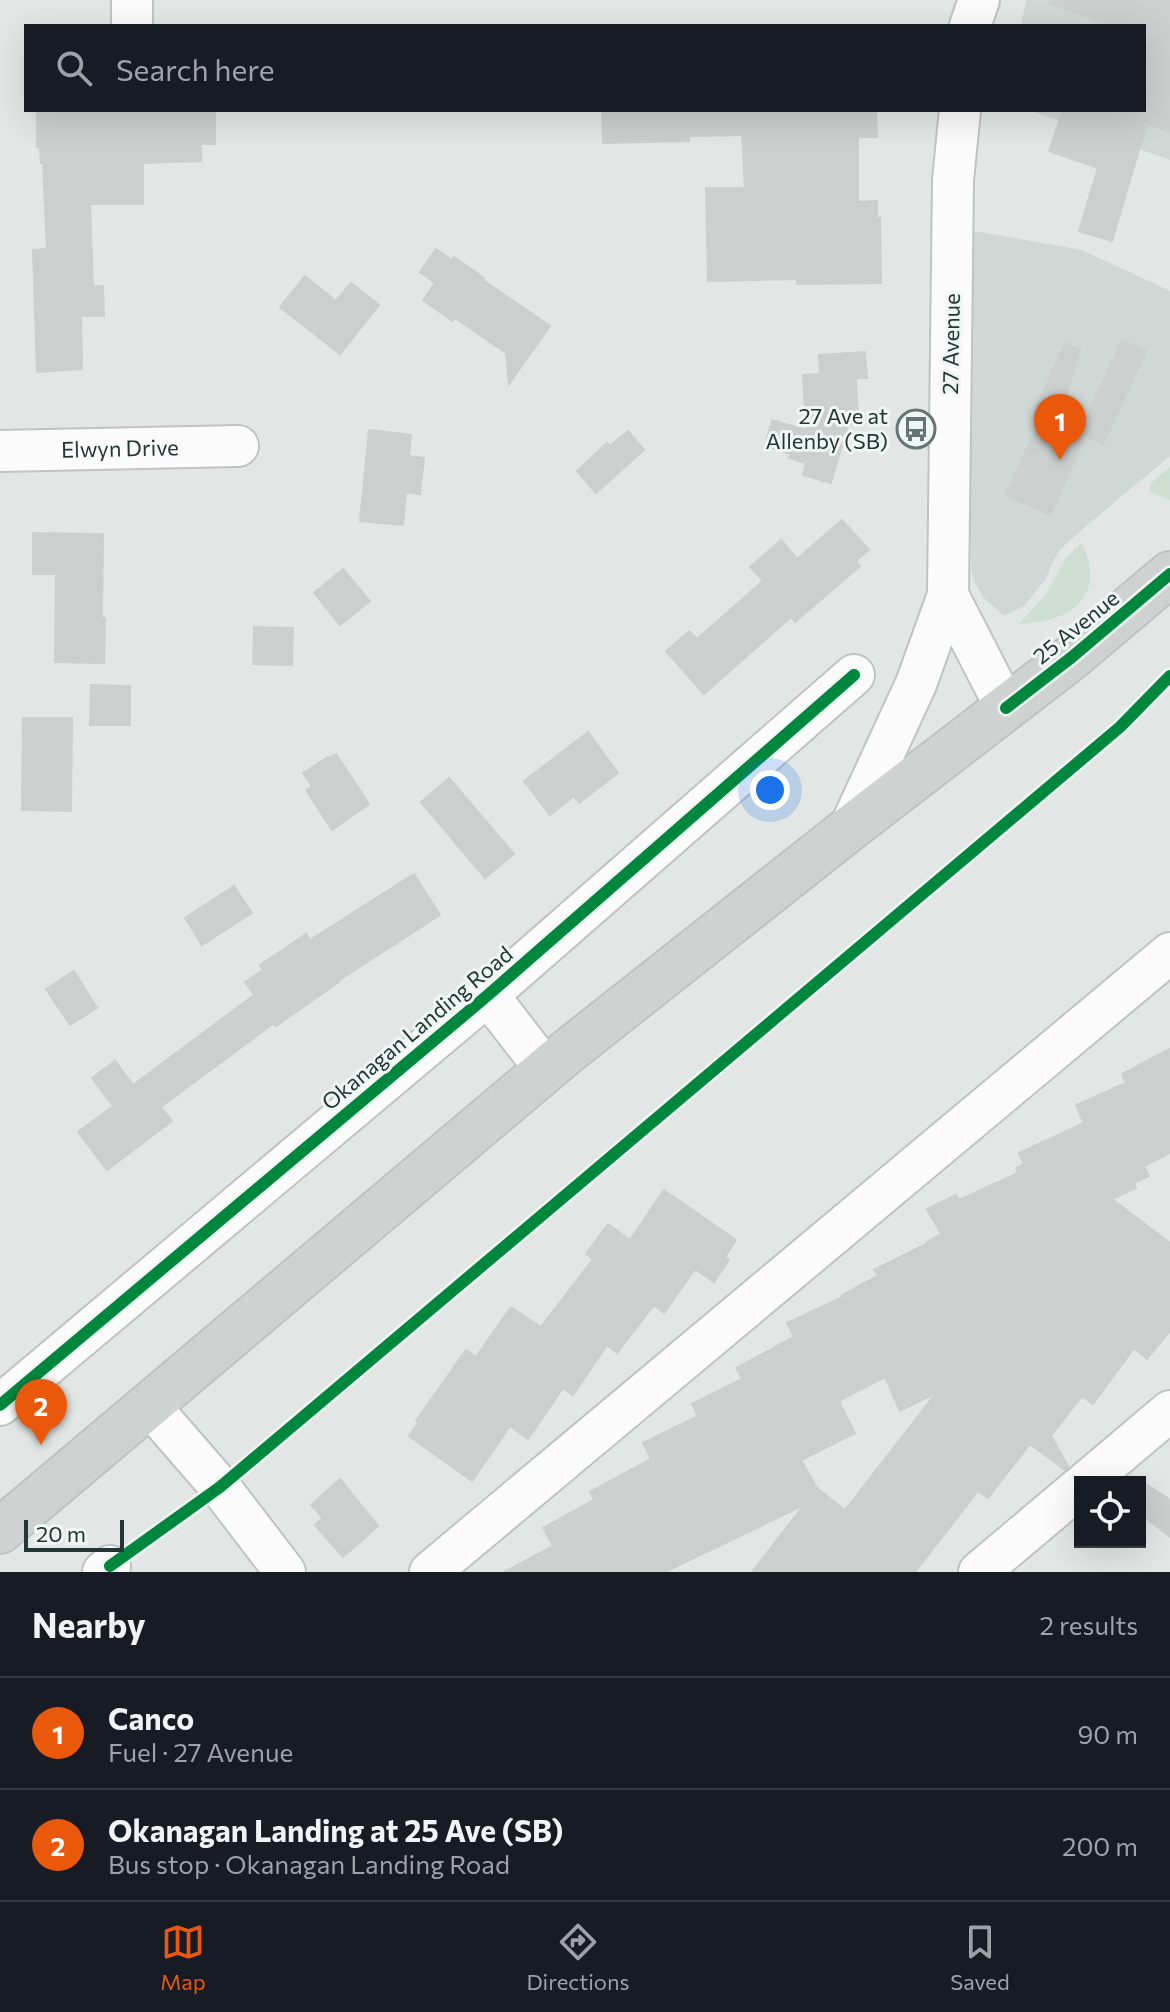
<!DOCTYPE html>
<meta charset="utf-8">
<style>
body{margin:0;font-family:Commissioner,sans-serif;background:#242831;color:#f1f3f6}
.controls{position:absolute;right:24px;bottom:24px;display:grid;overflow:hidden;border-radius:0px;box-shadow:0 8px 32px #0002}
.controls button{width:72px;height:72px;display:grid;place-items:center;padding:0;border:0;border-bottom:2px solid #363941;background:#171b24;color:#f1f3f6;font:40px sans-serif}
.scale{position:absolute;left:24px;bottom:20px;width:100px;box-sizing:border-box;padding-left:8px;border:4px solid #223734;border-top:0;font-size:22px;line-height:28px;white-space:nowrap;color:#223734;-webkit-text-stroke:6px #f0f6f3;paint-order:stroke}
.you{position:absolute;left:770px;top:790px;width:28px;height:28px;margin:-20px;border:6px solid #fff;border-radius:50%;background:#1a73e8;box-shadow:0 0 0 12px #1a73e833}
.badge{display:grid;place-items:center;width:52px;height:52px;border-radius:50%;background:#ea580c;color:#fff;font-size:26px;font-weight:700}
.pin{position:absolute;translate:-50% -66px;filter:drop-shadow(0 2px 4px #0008)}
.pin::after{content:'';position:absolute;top:42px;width:28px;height:24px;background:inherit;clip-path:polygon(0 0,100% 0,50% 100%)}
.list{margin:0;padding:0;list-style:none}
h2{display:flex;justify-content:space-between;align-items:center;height:104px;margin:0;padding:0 32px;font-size:34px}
h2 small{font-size:26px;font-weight:400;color:#9ea1a6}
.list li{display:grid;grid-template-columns:52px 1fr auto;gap:24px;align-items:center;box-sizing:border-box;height:112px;padding:0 32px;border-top:2px solid #363941}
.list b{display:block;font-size:30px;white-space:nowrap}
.list p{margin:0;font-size:26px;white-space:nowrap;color:#9ea1a6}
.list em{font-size:26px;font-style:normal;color:#9ea1a6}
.icon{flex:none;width:44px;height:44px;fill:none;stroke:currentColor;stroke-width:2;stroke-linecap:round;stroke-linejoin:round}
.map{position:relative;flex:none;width:1170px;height:1572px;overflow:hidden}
.search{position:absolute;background:#171b24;box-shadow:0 8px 32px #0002;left:24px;right:24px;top:24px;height:88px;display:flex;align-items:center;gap:20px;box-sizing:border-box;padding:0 28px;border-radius:0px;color:#9ea1a6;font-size:30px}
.sheet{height:328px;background:#171b24}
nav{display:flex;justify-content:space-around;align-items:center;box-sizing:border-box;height:112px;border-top:2px solid #363941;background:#171b24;font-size:22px;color:#9ea1a6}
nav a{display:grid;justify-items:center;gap:4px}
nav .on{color:#ea580c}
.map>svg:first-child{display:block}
.built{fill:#d0d8d5}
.green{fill:#cddfd3}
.building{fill:#cbcfce;stroke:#cbd0ce;stroke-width:2;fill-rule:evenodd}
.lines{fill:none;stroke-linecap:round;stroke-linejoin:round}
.minor-casing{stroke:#bfc4c2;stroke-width:44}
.major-casing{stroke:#bcc3c1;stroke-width:48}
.minor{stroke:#fbfbfb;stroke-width:40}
.major{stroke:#ced3d2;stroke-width:44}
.cycleway-casing{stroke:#f0f6f3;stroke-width:17}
.cycleway{stroke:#00873e;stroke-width:12}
.labels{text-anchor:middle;stroke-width:6;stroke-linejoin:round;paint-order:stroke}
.street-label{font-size:22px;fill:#223734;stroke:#f0f6f3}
.poi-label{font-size:22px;fill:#223734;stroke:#f0f6f3;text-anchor:end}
</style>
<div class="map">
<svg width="1170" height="1572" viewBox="0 0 1170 1572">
<rect width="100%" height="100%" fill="#e2e7e5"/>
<!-- built -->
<path class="built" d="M1026,0H1170V160L1029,110H1144V26H1021Z
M963,229L1082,250L1170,291V456L1078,533L1059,551L1052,564L1046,579L1024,606L1004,616L983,597L973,579L971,568Z"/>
<!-- green -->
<path class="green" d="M1170,467V500L1150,492V484Z
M1082,542C1106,597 1073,622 1019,624L1047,593L1065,559Z"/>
<!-- building -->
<path class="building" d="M1050,0H1170V132L1147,123L1112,241L1079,231L1098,168L1049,151L1063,110H1144V26H1111L1049,3Z
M37,110H215V144H201V161L143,163V204H90L93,286H103L104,316H81L82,369L37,372L33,250L47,249L43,163H41L40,147H37Z
M602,110H876L877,137H858V202L877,201V218H880L881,283L797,284V279L708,281L706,188H745L742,135L689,136V141L603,143Z
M436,249L452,260L454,257L484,278L483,280L550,326L509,384L506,353L455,318L452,321L423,300L435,283L420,272Z
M305,276L336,301L351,283L379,305L340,354L280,307Z
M1122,340L1146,351L1103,444L1086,436L1050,515L1006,495L1042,416L1034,412L1065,343L1080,349L1062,410L1086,419Z
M865,352L867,378H856L858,424L848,425L831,483L803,475L806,463L789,458L791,454L765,446L772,420L806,430L803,375L820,374L819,355Z
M369,430L411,435L409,456L424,458L420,494L406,492L403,525L360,521Z
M628,431L644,450L596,493L577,471L607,443L610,446Z
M842,520L869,550L856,561L860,566L795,622L791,617L704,694L666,651L689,631L697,639L763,581L750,567L781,540L797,559Z
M33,533L103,534L102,618H105L104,663L55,662L56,574H33Z
M343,569L370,601L340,625L314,593Z
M254,627L293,628L292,665L253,664Z
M91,685L130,686V725H90Z
M23,718H72L71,811L22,810Z
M588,732L618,773L579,803L574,796L550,815L524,781Z
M336,754L369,804L332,830L306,790L312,786L303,773L328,757L329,758Z
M449,778L514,854L485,878L421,802Z
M414,874L440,915L338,981L339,982L276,1026L274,1023L161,1107L172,1121L107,1170L78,1132L113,1106L92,1078L115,1061L133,1085L254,995L245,982L263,970L260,965L306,934L310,940Z
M234,886L252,913L202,945L185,918Z
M74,971L97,1008L70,1025L46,989Z
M1170,1049V1153L1144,1166L1149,1176L1134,1183L1136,1188L1112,1199L1170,1243V1331L1147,1359L1134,1348L1093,1404L1082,1396L1051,1436L1069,1468L1065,1470L1030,1444L988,1498L978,1491L915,1572H752L804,1505L665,1572H504L553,1546L543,1528L594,1500L590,1492L651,1459L643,1443L698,1416L692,1404L742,1379L736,1368L794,1337L787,1323L843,1297L842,1295L878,1276L874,1270L928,1243L927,1242L941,1234L927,1209L956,1195L959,1200L1018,1173L1016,1168L1024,1164L1019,1153L1084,1123L1076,1105L1126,1083L1122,1074ZM885,1377L900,1411L936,1393L845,1510L817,1488L801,1460L855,1433L839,1401Z
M664,1190L736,1240L725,1257L729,1260L714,1282L695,1269L664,1313L654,1305L617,1353L607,1345L573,1395L563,1388L528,1439L510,1426L472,1481L409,1436L418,1423L416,1421L466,1350L476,1357L511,1307L541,1327L593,1259L586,1254L608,1224L630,1240Z
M340,1479L378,1526L343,1557L315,1525L323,1518L311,1505Z
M1140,1480L1170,1500V1537L1140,1513Z"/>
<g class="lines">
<!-- minor casing -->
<g class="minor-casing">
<g id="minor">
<path d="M132,0V26"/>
<path d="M970,26L979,0"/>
<path d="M960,110L953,180L948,595L1006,708"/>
<path id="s1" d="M0,451L238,446"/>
<path d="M849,829L916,684L948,595"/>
<path d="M488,995L546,1070"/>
<path d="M0,1405L488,995L854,675"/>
<path d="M149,1405L220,1487L285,1572"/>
<path d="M1086,1482L1170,1411"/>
<path d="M103,1572L110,1566"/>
<path d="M430,1572L1170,953"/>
<path d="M979,1572L1080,1487"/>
</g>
</g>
<!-- major casing -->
<g class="major-casing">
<path id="major" d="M0,1531L567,1052L849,829L1072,657L1170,574"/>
</g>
<!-- minor -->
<use href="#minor" class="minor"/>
<!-- major -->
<use href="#major" class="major"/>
<!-- cycleway casing -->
<g class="cycleway-casing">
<path id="cycleway" d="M1006,708L1072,657L1170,574
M0,1405L488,995L854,675
M110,1566L220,1487L1120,727L1170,676"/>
</g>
<!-- cycleway -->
<use href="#cycleway" class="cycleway"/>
</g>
<!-- icons -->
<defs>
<g id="bus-ring" transform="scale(2)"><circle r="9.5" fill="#f0f6f3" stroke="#657572" stroke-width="1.5"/><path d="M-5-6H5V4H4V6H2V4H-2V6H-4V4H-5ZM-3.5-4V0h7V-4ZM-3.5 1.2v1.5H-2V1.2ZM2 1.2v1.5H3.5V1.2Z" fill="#657572"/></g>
</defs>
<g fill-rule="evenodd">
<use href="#bus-ring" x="916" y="429"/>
</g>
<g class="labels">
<!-- street labels -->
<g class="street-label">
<text transform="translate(951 344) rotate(-89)" y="8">27 Avenue</text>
<text dy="8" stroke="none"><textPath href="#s1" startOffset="120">Elwyn Drive</textPath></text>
<text transform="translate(1076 627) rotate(-39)" y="8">25 Avenue</text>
<text transform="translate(417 1028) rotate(-40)" y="8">Okanagan Landing Road</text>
</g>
<!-- poi labels -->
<g class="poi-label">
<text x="888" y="424">27 Ave at<tspan x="888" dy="25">Allenby (SB)</tspan></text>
</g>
</g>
</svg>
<div class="controls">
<button><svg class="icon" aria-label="locate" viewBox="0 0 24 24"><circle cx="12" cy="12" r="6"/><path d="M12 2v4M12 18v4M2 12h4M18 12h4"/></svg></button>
</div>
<div class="scale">20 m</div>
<div class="you"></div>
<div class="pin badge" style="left:1060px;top:460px">1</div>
<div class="pin badge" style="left:41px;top:1445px">2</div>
<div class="search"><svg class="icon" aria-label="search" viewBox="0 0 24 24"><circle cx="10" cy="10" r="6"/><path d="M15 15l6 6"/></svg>Search here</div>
</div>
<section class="sheet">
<h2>Nearby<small>2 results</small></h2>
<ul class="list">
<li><span class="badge">1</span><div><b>Canco</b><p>Fuel · 27 Avenue</p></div><em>90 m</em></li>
<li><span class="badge">2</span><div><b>Okanagan Landing at 25 Ave (SB)</b><p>Bus stop · Okanagan Landing Road</p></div><em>200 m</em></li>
</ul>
</section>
<nav>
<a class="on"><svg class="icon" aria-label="map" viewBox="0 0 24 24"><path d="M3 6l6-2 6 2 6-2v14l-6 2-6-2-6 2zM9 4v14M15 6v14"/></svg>Map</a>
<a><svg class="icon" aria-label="directions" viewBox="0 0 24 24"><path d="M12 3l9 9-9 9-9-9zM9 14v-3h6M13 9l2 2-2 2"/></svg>Directions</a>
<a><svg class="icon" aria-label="saved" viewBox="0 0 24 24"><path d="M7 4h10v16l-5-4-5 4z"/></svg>Saved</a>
</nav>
